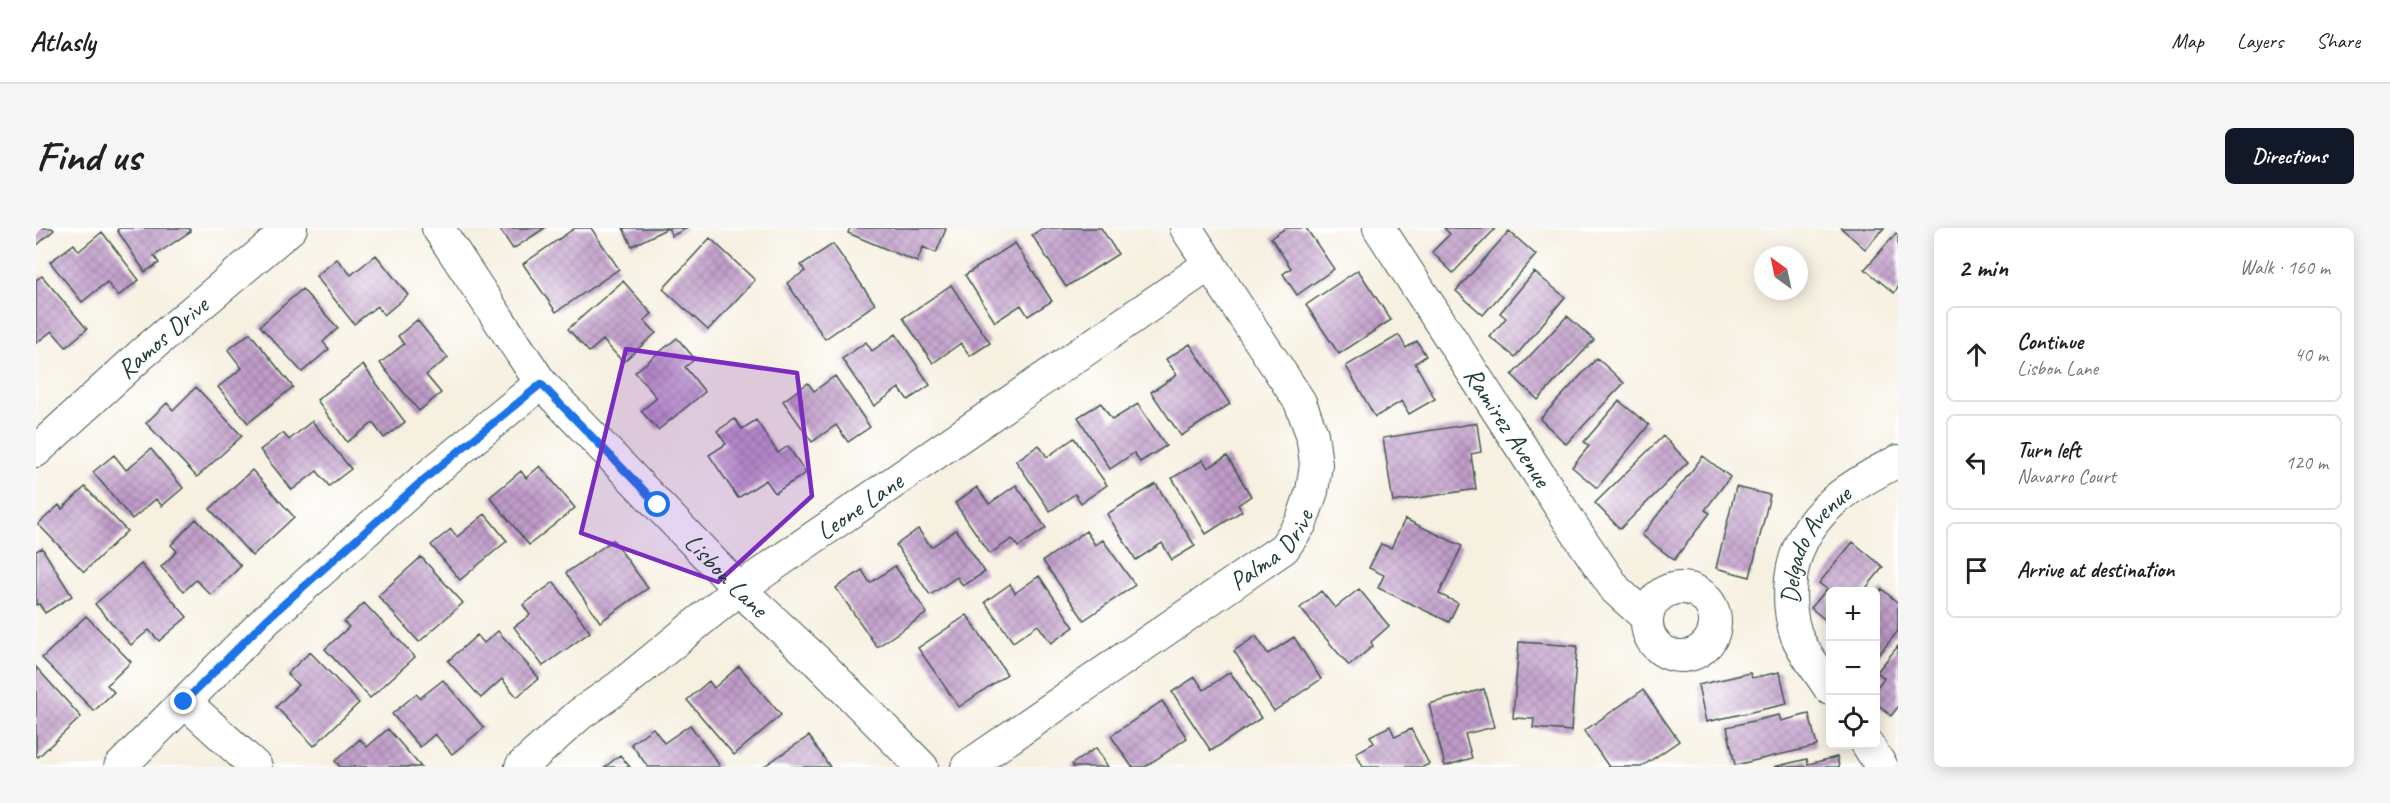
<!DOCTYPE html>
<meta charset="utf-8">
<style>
body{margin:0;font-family:Caveat,sans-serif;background:#f6f6f6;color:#202124}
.controls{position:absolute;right:18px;bottom:18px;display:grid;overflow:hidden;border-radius:9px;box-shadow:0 3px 15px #0003}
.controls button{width:54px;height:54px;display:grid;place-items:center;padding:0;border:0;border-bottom:2px solid #e0e0e0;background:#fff;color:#202124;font:30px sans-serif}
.compass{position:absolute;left:1718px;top:18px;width:54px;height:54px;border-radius:50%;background:#fff;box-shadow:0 3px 15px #0003;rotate:327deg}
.stop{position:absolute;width:18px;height:18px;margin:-14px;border:4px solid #1a73e8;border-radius:50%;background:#fff}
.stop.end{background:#1a73e8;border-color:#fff;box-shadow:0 2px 6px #0008}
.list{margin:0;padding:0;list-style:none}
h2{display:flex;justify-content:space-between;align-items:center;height:78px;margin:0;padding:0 24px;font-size:26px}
h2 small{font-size:20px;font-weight:400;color:#757577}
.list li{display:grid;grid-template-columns:39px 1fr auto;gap:18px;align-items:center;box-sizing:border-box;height:96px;margin:0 12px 12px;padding:0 12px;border:2px solid #e0e0e0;border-radius:9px}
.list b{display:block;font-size:22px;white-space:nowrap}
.list p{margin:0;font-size:20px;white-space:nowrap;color:#757577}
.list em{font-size:20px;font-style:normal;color:#757577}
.icon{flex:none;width:33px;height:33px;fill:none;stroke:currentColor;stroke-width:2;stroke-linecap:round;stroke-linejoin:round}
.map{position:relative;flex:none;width:1862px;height:539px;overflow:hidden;border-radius:9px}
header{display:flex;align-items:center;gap:36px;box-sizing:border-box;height:84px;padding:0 30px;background:#fff;border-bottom:2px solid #e0e0e0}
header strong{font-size:28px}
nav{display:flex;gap:33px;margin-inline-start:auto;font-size:21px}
.intro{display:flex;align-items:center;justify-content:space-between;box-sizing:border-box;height:144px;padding:0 36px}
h1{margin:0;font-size:42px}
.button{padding:15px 27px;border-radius:9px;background:#111827;color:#fff;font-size:21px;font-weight:700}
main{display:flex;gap:36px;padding:0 36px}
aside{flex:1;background:#fff;border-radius:9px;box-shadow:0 3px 15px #0003}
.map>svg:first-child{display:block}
.building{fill:url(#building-cross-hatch)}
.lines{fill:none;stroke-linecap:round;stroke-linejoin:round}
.minor-casing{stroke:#3f584e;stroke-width:34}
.minor{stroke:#fff;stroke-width:32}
.route{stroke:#1a73e8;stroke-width:8}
.marked{fill:#7b2cbf;fill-opacity:0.2;stroke:#7b2cbf;stroke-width:4.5;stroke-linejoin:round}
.labels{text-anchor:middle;stroke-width:4.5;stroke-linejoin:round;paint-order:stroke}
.street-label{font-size:26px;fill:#1f3d34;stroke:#fff}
</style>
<header>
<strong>Atlasly</strong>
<nav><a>Map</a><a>Layers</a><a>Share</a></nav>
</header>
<div class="intro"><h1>Find us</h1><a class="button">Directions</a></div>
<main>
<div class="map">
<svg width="1862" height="539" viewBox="0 0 1862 539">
<defs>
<pattern id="building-cross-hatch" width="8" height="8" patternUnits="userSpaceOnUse" patternTransform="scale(1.5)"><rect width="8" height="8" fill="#c09bc9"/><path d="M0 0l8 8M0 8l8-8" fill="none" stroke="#9b80a4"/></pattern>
</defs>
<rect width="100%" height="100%" fill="#fff"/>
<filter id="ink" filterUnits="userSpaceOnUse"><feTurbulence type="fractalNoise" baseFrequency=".0167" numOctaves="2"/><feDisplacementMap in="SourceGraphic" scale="12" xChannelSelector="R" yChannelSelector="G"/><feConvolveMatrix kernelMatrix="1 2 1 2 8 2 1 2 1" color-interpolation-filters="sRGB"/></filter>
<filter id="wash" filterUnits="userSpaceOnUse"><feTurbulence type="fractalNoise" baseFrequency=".008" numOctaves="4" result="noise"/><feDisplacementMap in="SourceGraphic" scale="24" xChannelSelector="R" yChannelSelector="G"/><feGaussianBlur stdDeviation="1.35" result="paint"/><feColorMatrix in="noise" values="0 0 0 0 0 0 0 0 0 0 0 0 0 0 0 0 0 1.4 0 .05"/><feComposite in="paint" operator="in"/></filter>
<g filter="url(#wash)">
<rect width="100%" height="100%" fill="#f6f0e0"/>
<g id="blocks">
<!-- building -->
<path class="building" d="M0,0H16L18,2L0,18Z
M84,0H153L155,3L118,28L123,35L109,44L81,2Z
M463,0H509L477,21Z
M539,0H555L583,41L520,84L487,36Z
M587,0H632L596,18Z
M632,0H651L636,8Z
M814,0H908L910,1L900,25L887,19L881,34L812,5Z
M1007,0H1065L1082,26L1030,59L996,7Z
M1250,0H1270L1298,41L1261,67L1247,46L1255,40L1235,10Z
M1408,0H1460L1417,45L1396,24L1414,6Z
M1805,0H1848L1829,21Z
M1473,3L1500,27L1447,87L1420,63Z
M1862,3V60L1858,65L1829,41Z
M66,4L103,52L82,68L71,54L46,74L14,34L38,16L43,23Z
M674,10L719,52L672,102L627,61Z
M979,15L1016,73L992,88L985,77L959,94L929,47Z
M797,16L839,76L789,111L751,55L769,43L765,37Z
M340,27L372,67L348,87L341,78L318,96L280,48L301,31L315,47Z
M1322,42L1355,92L1303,126L1270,77Z
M1498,44L1529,69L1479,129L1454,109L1470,90L1464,85Z
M6,48L51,101L30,119L16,103L0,115V52Z
M587,53L616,86L608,92L620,105L587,134L567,112L553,124L532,101Z
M915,57L954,115L934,128L925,115L897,135L867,90Z
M266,61L302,100L287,114L293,121L266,144L224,98Z
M1531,88L1558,112L1502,172L1476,147Z
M381,92L412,130L390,147L405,165L383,183L344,135L368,116L362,108Z
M214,105L257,159L212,195L182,159L206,140L192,122Z
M860,106L894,157L872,172L863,160L838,178L806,131L830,114L836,123Z
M1363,107L1370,120L1381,113L1390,128L1379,135L1399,171L1373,186L1366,173L1339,189L1310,138Z
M641,110L659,131L649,139L669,164L622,202L605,183L621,170L599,144Z
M1154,116L1194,176L1145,208L1115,164L1141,147L1130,131Z
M1561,130L1588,155L1530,216L1504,191Z
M327,137L369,194L348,210L337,195L311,214L281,172Z
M799,148L834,199L812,214L800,197L776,214L747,173L772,155L778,163Z
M160,159L206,208L161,249L110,195L131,175L137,182Z
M1583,173L1613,197L1561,260L1536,239L1553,218L1548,214Z
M1065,175L1076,192L1102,176L1130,218L1104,234L1098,225L1074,241L1042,189Z
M699,191L706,201L720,192L742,225L752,218L770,245L739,265L730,252L702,270L673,227L690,216L681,203Z
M276,193L315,241L293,258L281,243L256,262L224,222L247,205L253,212Z
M1441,195L1445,224L1435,226L1440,261L1357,274L1347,210Z
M1627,208L1652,234L1584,301L1559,275Z
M1038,210L1071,257L1045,275L1039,266L1014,283L980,233L1003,217L1011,229Z
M115,221L147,260L126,278L120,271L96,291L57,244L78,227L90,242Z
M1191,228L1215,268L1202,277L1206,283L1170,306L1136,250L1167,232L1172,240Z
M1667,228L1694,249L1669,282L1674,285L1638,332L1606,307Z
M504,238L539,280L493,317L454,269L485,243L490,250Z
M216,242L258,289L216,328L174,281Z
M1120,256L1159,318L1136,332L1126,315L1100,332L1071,286Z
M980,257L1010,300L982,319L976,311L954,326L919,275L941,259L953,276Z
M49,259L91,303L48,344L2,296L23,277L26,281Z
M1700,259L1734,267L1714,349L1680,340Z
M449,286L471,313L424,352L395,317L415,301L421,309Z
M160,291L205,338L175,367L160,352L148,363L125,339L141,323L135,317Z
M1369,291L1426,318L1403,366L1422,375L1413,394L1342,360L1348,347L1333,340L1345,316L1355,320Z
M882,301L895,319L920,302L949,344L927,358L921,349L894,367L860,317Z
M1050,303L1059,317L1067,312L1099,357L1048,392L1007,333Z
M577,312L612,360L564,394L530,345Z
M1817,314L1847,339L1827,364H1794V396L1775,380L1791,361L1783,355Z
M6,320L36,368L9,385L3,376L0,377V323Z
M385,329L427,375L383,414L342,368Z
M105,336L151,389L123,413L113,402L95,417L59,376Z
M859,338L891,385L841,419L800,360L826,342L834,355Z
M1003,348L1038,399L1015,415L1002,397L977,414L949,374L974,356L979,365Z
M518,354L554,404L507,438L478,399L494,387L487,377Z
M1323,361L1353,398L1335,414L1337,418L1313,438L1264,380L1285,363L1299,380Z
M1846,361L1862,375V403L1840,430V368Z
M328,375L379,429L334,470L289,421L313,399L308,394Z
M931,387L971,446L923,479L882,420Z
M50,388L95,434L71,457L78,464L58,483L6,430Z
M462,403L503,450L481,469L466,451L445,470L412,433L441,407L448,415Z
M1220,408L1232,426L1258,409L1285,451L1238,483L1198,423Z
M1483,414L1541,418L1535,503L1497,500L1498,491L1477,490Z
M1862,418V479L1855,488L1840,475V460L1848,450L1841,444Z
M274,424L323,475L278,518L240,479L262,457L251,446Z
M703,438L745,487L698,527L651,472L673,453L678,460Z
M0,439L45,489L2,529L0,527Z
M1194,444L1225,490L1175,523L1136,464L1159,449L1168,462Z
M1744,444L1751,476L1670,494L1662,457L1714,445L1716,450Z
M407,452L448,500L416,526L399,506L384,519L356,486L380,466L384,470Z
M1448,461L1458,499L1429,506L1436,530L1409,538L1393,476Z
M1607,462L1643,513L1605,539H1573L1548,503Z
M1126,473L1151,510L1109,539H1096L1075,508Z
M1773,486L1781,518L1699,537L1691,499L1743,487L1745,493Z
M654,497L684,538L682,539H612L595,516L617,500L628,515Z
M1354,498L1359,509L1375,501L1393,536L1387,539H1327L1320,525L1338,515L1334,508Z
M352,501L385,539H304L299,533L324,511L331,519Z
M773,508L794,539H727Z
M1060,520L1072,539H1037L1036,536Z
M584,527L594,539H569Z
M1801,529L1803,539H1738L1771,531L1772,536Z"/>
</g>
</g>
<g filter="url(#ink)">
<use href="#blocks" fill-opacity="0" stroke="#3f584e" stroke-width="1.5"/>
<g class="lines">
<!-- minor casing -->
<g class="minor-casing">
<g id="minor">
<path id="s1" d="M402,0L505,155L703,361L782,434L886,539"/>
<path id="s2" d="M1343,0L1543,308L1580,362L1611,390"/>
<path id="s3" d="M0,223L106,126L255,0"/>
<circle cx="1645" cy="394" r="34"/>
<path id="s4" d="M1794,461C1783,443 1767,425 1760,406C1754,388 1753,369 1755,351C1762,289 1810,259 1862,233"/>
<path d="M149,474L220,539"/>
<path d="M1831,516L1846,539"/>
<path d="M84,539L230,392L386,253L505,155"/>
<path id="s5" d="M485,539L544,486L583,459L703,361L1174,36"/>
<path id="s6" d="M931,539L1248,320L1265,295L1276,263L1280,236L1276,206L1264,174L1150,0"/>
</g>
</g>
<!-- minor -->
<use href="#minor" class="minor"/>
</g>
</g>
<g class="lines" filter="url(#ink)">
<!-- route -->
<path class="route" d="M148,474L230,392L386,253L505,156L622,277"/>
</g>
<!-- marked area -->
<path class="marked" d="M590,121L761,145L776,268L682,354L545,305Z"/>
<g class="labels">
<!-- street labels -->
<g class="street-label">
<text dy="9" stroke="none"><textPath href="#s3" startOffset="170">Ramos Drive</textPath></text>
<text dy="9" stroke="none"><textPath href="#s2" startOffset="237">Ramirez Avenue</textPath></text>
<text dy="9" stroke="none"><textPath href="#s5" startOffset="428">Leone Lane</textPath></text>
<text dy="9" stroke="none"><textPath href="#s6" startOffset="375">Palma Drive</textPath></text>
<text dy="9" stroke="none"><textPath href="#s4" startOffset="162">Delgado Avenue</textPath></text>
<text dy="9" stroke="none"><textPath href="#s1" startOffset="453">Lisbon Lane</textPath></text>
</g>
</g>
</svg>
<div class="controls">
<button>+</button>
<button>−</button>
<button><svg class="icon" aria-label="locate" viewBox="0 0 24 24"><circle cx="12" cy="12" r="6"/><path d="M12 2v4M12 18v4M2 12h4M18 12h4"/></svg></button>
</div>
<svg class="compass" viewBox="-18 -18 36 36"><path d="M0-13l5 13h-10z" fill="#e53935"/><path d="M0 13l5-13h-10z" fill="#757577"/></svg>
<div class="stop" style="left:622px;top:277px"></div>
<div class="stop end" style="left:148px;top:474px"></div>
</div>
<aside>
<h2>2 min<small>Walk · 160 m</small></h2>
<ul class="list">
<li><svg class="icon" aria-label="ahead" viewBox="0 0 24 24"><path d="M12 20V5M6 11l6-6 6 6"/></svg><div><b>Continue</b><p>Lisbon Lane</p></div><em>40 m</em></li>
<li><svg class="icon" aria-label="left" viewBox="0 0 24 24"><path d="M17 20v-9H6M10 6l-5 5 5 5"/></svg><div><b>Turn left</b><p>Navarro Court</p></div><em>120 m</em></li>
<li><svg class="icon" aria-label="arrive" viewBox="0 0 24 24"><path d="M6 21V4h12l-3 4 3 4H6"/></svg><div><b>Arrive at destination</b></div></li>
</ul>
</aside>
</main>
